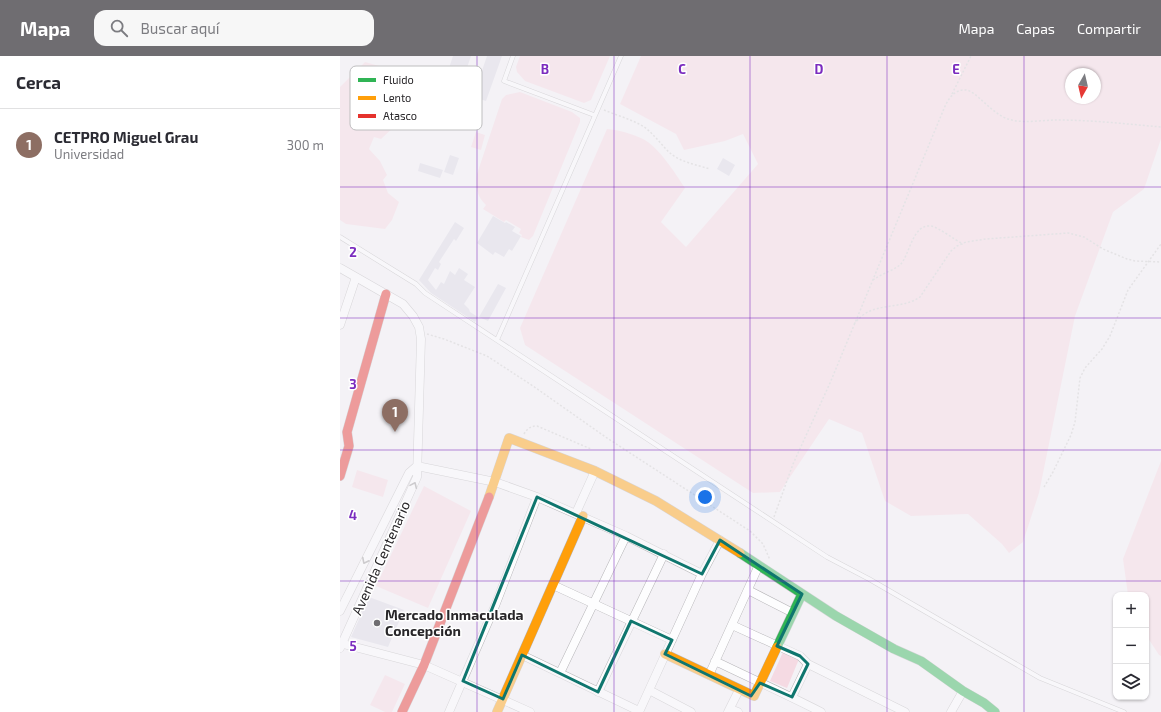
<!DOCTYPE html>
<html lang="es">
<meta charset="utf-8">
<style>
body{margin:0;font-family:"Exo 2",sans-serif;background:#f7f7f7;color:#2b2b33}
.controls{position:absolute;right:12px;bottom:12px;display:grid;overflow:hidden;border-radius:8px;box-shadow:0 1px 3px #0004}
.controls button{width:36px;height:36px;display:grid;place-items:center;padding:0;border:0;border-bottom:1px solid #e1e1e2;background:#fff;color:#2b2b33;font:20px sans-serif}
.compass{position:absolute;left:725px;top:12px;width:36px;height:36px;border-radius:50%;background:#fff;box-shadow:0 1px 3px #0004;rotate:188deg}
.you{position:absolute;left:365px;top:441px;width:14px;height:14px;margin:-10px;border:3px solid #fff;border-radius:50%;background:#1a73e8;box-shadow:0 0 0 6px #1a73e833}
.badge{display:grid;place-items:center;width:26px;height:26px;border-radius:50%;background:#6f6d71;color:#fff;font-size:13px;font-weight:700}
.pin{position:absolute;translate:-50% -33px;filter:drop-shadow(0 1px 2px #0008)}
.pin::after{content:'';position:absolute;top:21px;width:14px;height:12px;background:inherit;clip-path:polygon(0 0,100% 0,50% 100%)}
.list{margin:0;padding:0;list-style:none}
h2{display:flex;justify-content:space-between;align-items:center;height:52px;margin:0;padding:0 16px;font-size:17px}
h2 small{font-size:13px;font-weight:400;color:#7c7c81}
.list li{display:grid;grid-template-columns:26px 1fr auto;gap:12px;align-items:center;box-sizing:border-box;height:72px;padding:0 16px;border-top:1px solid #e1e1e2}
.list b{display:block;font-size:15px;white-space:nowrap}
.list p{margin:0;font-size:13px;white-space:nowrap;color:#7c7c81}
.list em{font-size:13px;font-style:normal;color:#7c7c81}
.icon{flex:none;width:22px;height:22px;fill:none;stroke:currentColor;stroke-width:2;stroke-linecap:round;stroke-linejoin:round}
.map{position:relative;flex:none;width:821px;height:656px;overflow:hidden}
header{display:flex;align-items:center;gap:24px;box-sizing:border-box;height:56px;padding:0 20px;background:#6f6d71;color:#fff}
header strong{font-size:19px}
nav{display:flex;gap:22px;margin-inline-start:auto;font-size:14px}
.search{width:280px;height:36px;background:#f7f7f7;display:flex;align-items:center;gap:10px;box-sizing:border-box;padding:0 14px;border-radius:12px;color:#7c7c81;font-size:15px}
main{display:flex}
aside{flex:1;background:#fff}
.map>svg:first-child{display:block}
.green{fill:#f5dae3;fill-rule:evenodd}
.building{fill:#dbdae5}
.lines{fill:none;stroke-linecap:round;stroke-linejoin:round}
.lane-casing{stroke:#b6b5b8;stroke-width:5}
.street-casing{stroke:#b6b5b8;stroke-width:9}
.fast-casing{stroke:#b6b5b8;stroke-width:10}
.slow-casing{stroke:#b6b5b8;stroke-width:10}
.jam-casing{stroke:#b6b5b8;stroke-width:10}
.path{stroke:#d1d0d1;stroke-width:1.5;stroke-dasharray:2 2;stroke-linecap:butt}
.lane{stroke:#fdfdfe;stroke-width:4}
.street{stroke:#fdfdfe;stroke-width:8}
.fast{stroke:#30b455;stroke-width:9}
.slow{stroke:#ff9f0a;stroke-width:9}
.jam{stroke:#e5322d;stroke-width:9}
.oneway{stroke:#9d9c9e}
.marked{fill:none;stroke:#0f766e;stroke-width:3;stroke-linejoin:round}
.grid{fill:none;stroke:#7b2cbf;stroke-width:1;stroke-opacity:0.55}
.poi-dot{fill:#6f6d71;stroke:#fff;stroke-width:1.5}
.labels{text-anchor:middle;stroke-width:3;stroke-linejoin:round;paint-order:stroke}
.street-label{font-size:14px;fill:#282629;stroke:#fff}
.poi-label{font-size:14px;font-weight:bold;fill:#282629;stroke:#fff;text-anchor:start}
.key{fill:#fff;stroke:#bebebf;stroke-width:1}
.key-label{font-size:11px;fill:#282629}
.grid-label{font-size:13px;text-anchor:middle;font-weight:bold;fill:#7b2cbf;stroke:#fff;stroke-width:3;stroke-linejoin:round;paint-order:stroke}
</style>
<header>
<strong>Mapa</strong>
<div class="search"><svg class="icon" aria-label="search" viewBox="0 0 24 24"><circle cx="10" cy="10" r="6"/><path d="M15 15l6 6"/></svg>Buscar aquí</div>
<nav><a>Mapa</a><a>Capas</a><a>Compartir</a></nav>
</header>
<main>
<aside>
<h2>Cerca<small></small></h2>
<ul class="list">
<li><span class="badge" style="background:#8d6e63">1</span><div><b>CETPRO Miguel Grau</b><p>Universidad</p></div><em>300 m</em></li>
</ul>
</aside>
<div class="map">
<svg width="821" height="656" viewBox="0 0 821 656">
<rect width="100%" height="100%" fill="#f4f2f6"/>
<!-- green -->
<path class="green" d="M180,0H270L251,44L244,47L185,25L177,16L176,11Z
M301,0H821V83L804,133L773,156L735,260L699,437L683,486L669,497L662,488L628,458L571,460L545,445L522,377L489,363L440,436L413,437L185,289L180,272L267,73C279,74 293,78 303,83C319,91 335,117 345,132L321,166L346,191L418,108L403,78L385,85L344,94L336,78L280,48ZM731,18H755V42H731Z
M25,6L39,10L57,42L59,52L55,70L41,83L34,81L29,93L40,105L47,119L43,124L48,137L59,146L52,164L45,173L6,168L0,164V31Z
M180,36L232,56L240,62V66L193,180L189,184L181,181L182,179L179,177L181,173L166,164L164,166L143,153L146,149C136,140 136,130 137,118L162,43L166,39Z
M136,76L145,79L141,94L131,91Z
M821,405V600L819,599L806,579V539H788L783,503Z
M17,414L48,424L43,441L12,431Z
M84,430L131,455L88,552L36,530Z
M443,596L459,603L447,632L430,625Z
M45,619L65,628L52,656H45L30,649Z"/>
<!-- building -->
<path class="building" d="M113,0H131L109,64L97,60L109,23L106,21Z
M147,0H162L146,45L133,41Z
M110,99L119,102L113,119L104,116Z
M383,102L395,109L389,120L377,113Z
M80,107L103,114L100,122L78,115Z
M153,160L165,167L166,166L175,171L172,175L181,180L172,195L169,193L164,201L155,196L153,199L137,187Z
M115,166L124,172L116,185L114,183L99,206L101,208L98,214L95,212L88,224L96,234L101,226L104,228L110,215L115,219L119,212L128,218L124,224L135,231L124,248L129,253L130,256L138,261L135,266L91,237L79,224Z
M158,228L166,232L148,265L139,261Z
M29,541L64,554L48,591L11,581Z"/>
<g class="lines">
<!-- lane casing -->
<g class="lane-casing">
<path id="lane" d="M173,0L164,25L254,59
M0,181L76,228L85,237L487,501L529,523L700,622L784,656
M157,284L281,0"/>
</g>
<!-- street casing -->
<g class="street-casing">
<path id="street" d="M0,212L63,248L73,260L79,271L81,283L77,421L0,592
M0,269L16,221
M77,410L155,426L197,441L286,480L362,518
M236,457L255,415
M213,529L332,584
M408,534L453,557
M0,555L69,417L77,410
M392,569L460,600L468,608L565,656
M0,587L84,609L190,656
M182,599L299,655
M375,605C410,622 446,638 481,656
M220,617L286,480
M369,619L419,509
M309,634L351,656
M258,636L324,498
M452,641L468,608
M390,653L398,656
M109,656L155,550L197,441
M299,656L362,518L380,484
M388,656L399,634
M611,656L623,635"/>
</g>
<!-- fast casing -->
<g class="fast-casing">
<path id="fast" d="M400,497L496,560L554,593L581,605L623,635L644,647L655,656
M437,591L462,538"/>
</g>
<!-- slow casing -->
<g class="slow-casing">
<path id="slow" d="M149,441L169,382L255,415L316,445L400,497
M325,598L414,640L437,591
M157,656L243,460"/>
</g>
<!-- jam casing -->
<g class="jam-casing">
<path id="jam" d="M0,420L9,390L7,376L46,238
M62,656L84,609L149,441"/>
</g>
<!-- path -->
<path class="path" d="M612,38L631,0
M264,54C276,59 290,63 301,69C313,76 320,88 330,97C340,106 357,109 370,113
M533,224C541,218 552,215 560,209C570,199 572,168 591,170C598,171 615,184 623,188
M514,268C517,265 519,262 523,259C539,247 563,253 580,241L611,195L617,190L626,186L646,183L728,177L744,181L763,193L787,203L795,205L821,206
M87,278L104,283L147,300L193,330L267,382L410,475L423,488L430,504
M184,378C187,373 190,370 197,370L251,393
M704,431L713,416L731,379L735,366L740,322L745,312L762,293L770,280L788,234L821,188
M434,461L453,408L490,327L603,55C607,45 613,33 626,34C635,34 652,58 668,63C683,68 701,64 717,64C751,64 787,68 821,71"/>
<!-- lane -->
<use href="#lane" class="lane"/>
<!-- street -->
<use href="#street" class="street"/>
<!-- fast -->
<use href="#fast" class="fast"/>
<!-- slow -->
<use href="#slow" class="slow"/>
<!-- jam -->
<use href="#jam" class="jam"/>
</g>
<!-- one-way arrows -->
<defs><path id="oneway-chevron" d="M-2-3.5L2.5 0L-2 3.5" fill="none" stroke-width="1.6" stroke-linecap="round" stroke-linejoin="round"/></defs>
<g class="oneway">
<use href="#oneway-chevron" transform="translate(74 429) rotate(-66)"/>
<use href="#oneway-chevron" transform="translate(25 505) rotate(117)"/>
</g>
<!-- marked area -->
<path d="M0 0H821V656H0ZM197,441L362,518L380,484L462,538L437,590L460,600L468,608L452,641L420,627L411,640L325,598L332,584L291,565L258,636L182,599L163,643L123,625Z" fill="#f4f2f6" fill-opacity=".55" fill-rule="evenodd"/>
<path class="marked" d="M197,441L362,518L380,484L462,538L437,590L460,600L468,608L452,641L420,627L411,640L325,598L332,584L291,565L258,636L182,599L163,643L123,625Z"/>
<!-- grid -->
<path class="grid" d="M137,0V656M274,0V656M410,0V656M547,0V656M684,0V656M0,131H821M0,262H821M0,394H821M0,525H821"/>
<!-- markers -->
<circle class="poi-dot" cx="37" cy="567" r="4"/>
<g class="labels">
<!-- street labels -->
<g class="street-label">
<text transform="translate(41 502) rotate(-66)" y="5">Avenida Centenario</text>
</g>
<!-- poi labels -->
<g class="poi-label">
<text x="45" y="564">Mercado Inmaculada<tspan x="45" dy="16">Concepción</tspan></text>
</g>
</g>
<!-- legend -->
<rect x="10" y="10" width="132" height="64" rx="6" class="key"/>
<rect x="18" y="22" width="18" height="4" fill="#30b455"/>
<rect x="18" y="40" width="18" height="4" fill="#ff9f0a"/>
<rect x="18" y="58" width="18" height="4" fill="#e5322d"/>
<g class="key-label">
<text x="43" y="28">Fluido</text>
<text x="43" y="46">Lento</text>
<text x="43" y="64">Atasco</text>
</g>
<g class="grid-label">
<text x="205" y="18">B</text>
<text x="342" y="18">C</text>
<text x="479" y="18">D</text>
<text x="616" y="18">E</text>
<text x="13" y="201">2</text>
<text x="13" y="333">3</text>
<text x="13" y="464">4</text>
<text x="13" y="595">5</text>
</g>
</svg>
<div class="controls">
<button>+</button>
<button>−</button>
<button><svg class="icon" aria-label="layers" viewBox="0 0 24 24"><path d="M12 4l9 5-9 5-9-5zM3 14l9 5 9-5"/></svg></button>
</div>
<svg class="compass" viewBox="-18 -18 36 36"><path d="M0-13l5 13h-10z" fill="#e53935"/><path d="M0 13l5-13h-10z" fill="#7c7c81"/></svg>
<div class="you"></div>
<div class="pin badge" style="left:55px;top:376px;background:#8d6e63">1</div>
</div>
</main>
